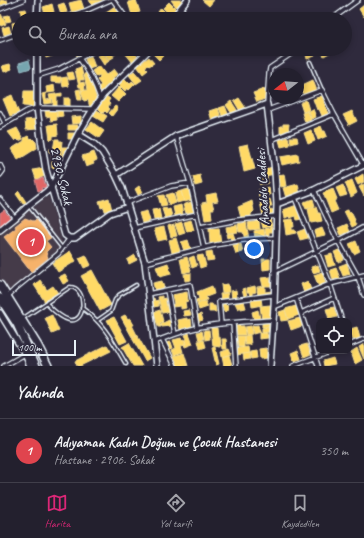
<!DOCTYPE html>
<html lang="tr">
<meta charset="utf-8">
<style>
body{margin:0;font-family:Caveat,sans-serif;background:#2f2d3a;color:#f1f3f6}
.controls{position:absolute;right:12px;bottom:12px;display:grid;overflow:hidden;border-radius:8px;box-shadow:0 2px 6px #0003}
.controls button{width:36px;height:36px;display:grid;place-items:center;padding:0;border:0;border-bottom:1px solid #403e4a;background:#23202e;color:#f1f3f6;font:20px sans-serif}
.compass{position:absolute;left:268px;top:68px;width:36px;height:36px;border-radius:50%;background:#23202e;box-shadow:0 2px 6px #0003;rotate:253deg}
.scale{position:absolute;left:12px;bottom:10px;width:64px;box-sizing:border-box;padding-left:4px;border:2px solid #e8f1f8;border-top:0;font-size:11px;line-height:14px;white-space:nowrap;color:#e8f1f8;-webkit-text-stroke:3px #2f2a3d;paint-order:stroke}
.you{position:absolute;left:254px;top:249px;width:14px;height:14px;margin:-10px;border:3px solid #fff;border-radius:50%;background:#1a73e8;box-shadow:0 0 0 6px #1a73e833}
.badge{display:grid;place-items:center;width:26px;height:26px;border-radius:50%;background:#db2777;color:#fff;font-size:13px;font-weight:700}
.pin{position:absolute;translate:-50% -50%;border:2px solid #fff;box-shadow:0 1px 4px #0006}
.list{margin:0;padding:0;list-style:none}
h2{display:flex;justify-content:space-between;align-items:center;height:52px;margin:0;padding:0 16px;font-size:17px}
h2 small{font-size:13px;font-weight:400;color:#a3a3aa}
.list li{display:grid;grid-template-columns:26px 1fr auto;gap:12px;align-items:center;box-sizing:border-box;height:64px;padding:0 16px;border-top:1px solid #403e4a}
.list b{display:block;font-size:15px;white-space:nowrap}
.list p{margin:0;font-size:13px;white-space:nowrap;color:#a3a3aa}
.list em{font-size:13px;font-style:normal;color:#a3a3aa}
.icon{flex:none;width:22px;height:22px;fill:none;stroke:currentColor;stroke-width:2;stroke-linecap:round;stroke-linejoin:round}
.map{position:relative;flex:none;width:364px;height:366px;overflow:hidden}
.search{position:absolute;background:#23202e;box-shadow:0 2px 6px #0003;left:12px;right:12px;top:12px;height:44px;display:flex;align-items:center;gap:10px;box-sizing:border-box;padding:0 14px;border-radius:22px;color:#a3a3aa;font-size:15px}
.sheet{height:116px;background:#23202e}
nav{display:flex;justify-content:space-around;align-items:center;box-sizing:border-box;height:56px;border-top:1px solid #403e4a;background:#23202e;font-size:11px;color:#a3a3aa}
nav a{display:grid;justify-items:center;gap:2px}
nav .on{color:#db2777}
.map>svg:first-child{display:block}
.built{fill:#443a49}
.homes{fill:#ffd966;stroke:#f8e092}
.shops{fill:#e06666;stroke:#e29092}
.health{fill:#f6b26b;stroke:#f2c595}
.public{fill:#76a5af;stroke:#98bcc5}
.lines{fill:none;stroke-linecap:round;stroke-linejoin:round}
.lane-casing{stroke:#e8f1f8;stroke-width:5}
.street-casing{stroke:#e8f1f8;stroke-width:6}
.secondary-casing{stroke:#e8f1f8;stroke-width:8}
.highway-casing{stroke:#e8f1f8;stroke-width:10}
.lane{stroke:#2f2a3d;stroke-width:2}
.street{stroke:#2f2a3d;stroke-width:3.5}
.secondary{stroke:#2f2a3d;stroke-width:5}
.highway{stroke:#2f2a3d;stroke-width:7}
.labels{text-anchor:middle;stroke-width:4;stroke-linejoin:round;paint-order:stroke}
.street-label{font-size:14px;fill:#e8f1f8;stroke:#2f2a3d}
</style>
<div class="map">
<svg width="364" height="366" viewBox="0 0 364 366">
<rect width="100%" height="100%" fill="#2f2a3d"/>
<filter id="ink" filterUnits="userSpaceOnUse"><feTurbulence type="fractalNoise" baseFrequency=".025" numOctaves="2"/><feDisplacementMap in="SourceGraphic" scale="8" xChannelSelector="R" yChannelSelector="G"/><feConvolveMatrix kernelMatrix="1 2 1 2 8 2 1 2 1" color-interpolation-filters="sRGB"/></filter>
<g filter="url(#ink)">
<!-- built -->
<path class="built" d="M47,197H49L65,251L35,271L10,293L0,279V233Z"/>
<!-- homes -->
<path class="homes" d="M0,0H7L8,3L0,5Z
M81,0L84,9L72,13L69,3Z
M89,0H106L99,4L98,2L92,5Z
M136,0L140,12L132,15L128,2Z
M171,0H186L177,8Z
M202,0H214L209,6Z
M169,2L177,10L171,16L163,8Z
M64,3L67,12L61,14L58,5Z
M52,4L54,12L50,13L52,19H46L43,7Z
M364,5V17L359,9Z
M115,6L120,13L111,19L106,12Z
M161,8L172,19H157L160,16L158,15L160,13L158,12Z
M26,9L28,16L22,17L20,10Z
M88,13L90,19L94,17L95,19H86L85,14Z
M1,14L6,24L1,26L0,23Z
M9,15L11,21L6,22L4,16Z
M18,22L19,29L13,30L12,23Z
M9,26L11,33L4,35L2,28Z
M44,49H53L55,55L46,58Z
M75,49H81L83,54L77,56Z
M109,49L114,57L109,60L104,53Z
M110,49H118L120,51L114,55Z
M128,49H131L140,59L134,64L124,52Z
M156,49H160L165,54L159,60L152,53Z
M313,49L315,56L307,59L305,51Z
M320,49H329L331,52L324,56L319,50Z
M103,53L109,61L104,65L98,56Z
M91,56L95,67L89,69L85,59Z
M149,57L154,63L149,66L148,65L145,67L148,70L143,74L137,66Z
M10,64L12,69L4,72L2,66Z
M99,66L106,75L109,73L114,80L104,88L107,91L102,94L97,88L101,85L97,80L100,77L99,75L96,77L92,71Z
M81,67L84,80H80V83L84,82L85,90L81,91V87H79L75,69Z
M114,69L118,74L113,78L109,73Z
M134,71L142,80L136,84L129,75Z
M73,72L75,79L69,80L67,73Z
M88,73L89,79L91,78L97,102L93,103L94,107L90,108L88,100L84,101L81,91L87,90L84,74Z
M51,77H61V83L51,82Z
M67,77L69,86L63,87L61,78Z
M125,79L130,84L132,81L135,84L129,90L127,88L125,91L119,85Z
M313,80L317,91L304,96L300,86Z
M54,85L55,92L47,93L46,87Z
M119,87L126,94L118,102L111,96Z
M80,89L82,100H78L76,90Z
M264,89L267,98L257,102L253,93Z
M24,91H35V107L23,106Z
M46,93V100L52,99V103L44,104L42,94Z
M62,93V96H57V106H53V99H50L49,95Z
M12,95L19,113L10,116L3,99Z
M106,96L110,99L108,102L110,104L108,107L110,109L107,113L105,111L103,113L97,107Z
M322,96L328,114L322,116L319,109L317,110L313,99Z
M64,98H70V106L64,105Z
M239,98L245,107L240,111L234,101Z
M306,100L309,110L303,112L300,103Z
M231,101L237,110L232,114L226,105Z
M115,106L118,108L112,116L109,113Z
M225,106L229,116L223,118L219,108Z
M218,108L221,118L212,121L209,111Z
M56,109L57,120L51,121L50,116L46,117L45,111Z
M62,109L63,116L57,117V110Z
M313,109L316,117L311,119L309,111Z
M97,110L107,116L103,122L93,116Z
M308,111L311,120L305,122L302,113Z
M352,111L357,121L349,125L343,115Z
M81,116V123L72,124L71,117Z
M36,119L37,129L26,130L25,120Z
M92,122L104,131L99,138L86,129Z
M57,124L58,135L53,136V139L50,140L48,125Z
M283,124H289L288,133H280V126H283Z
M68,125H78V130H68Z
M321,126L323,131H325L327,136L318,140L314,129Z
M17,128L23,139L19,141L17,139L15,141L8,132Z
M311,130L315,141L308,144L304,133Z
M68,133H75V139H68Z
M28,136L30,138L33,139L36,142L37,148L18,160L11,149L24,141V138Z
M288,137L290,145L281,147L279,140Z
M290,137H297L298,142L291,144Z
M55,139H59V141H62L60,162L52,161V152H49V149L53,150Z
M248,144L255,169L244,172L239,146Z
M62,147H69L65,157H62Z
M94,152L97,160L93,162L94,164L86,167L82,156Z
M298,154L299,161L282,165L280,157Z
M52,162H60V168H52Z
M273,167L275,174L265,176L264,174L266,173L265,169Z
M44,168L46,176L36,179L33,170Z
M284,174L286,186L281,187L278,175Z
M363,174L364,182L358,185L355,179Z
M200,175L202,184L195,186L193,177Z
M267,176L268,183L260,185L258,178Z
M352,180L357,193L351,197L345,183Z
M298,184L300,194L286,198L283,188Z
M364,184V196L359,187Z
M343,185L347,195L340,197L336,188Z
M139,186L143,192L138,195L135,189Z
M269,187L270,195L259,198L258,190Z
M189,189L192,200L184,202L181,191Z
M333,189L337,199L334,201L338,210L331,213L323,193Z
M19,191L26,202L23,204L16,194Z
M181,191L184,201L177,203L175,193Z
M173,193L176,203L169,205L166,195Z
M216,193L218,201L212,202L214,209H211L212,219L205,220L202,203L207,202L206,195Z
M164,195L167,205L161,206L158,196Z
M109,198L112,210L105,211L104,207L101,208L99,201Z
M270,199L272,206H269L270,210L272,209L274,214L263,216L260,202Z
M313,199L315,206L306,209L303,202Z
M252,201L254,211L251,214V217L241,218L238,207Z
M191,202L194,212L186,213L183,205Z
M181,205L183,214L175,216L173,207Z
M297,205L301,219L297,220L296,216L290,218V216L285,218L283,210Z
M316,207L318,213H320L322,221L311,223L308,209Z
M166,208L167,210L170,209L172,216L165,218L162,209Z
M159,209L161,219L154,220L152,210Z
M348,210L349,213L351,212L355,220L354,221L356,225L352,227L344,211Z
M147,211L150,221L142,223L139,213Z
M270,219L272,226L263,228L261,221Z
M293,219L294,227H292V230H295L296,233L286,235L284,220Z
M191,220L194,230L187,232L184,222Z
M259,221L260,229L249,230L248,223Z
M182,222L185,233L179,235L175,224Z
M246,222L249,239L245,240L243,232H239L238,224Z
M347,224L350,232L341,235L338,228Z
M170,225L171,226L174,225L177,236L171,237L168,226Z
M237,225L238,232L227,233L226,227Z
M164,227L167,239L158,241L154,229Z
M272,227L273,232H269V235L266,236L265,229Z
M219,228L221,243L210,244L209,229Z
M322,228L325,235L316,237L314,231Z
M264,229L265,237L255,238L254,231Z
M305,229L308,238L300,240L297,232Z
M233,233L235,239L231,240L230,237L227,238L226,234Z
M176,238L180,251L172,253L169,240Z
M188,240L191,249L184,251L181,242Z
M356,241L360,251L354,254L349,244Z
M241,244L243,252L236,254L233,245Z
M341,249L344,260L338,262L334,252Z
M70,251L76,261L58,272L52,263Z
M212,251L214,260L207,261L206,252Z
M332,254L335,265L328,267L325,256Z
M86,255L91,265L84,268L79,258Z
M135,255L137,260L129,264L127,260Z
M203,255L206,266L200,268L197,256Z
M194,256L197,266L192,268L189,258Z
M187,257L191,271L183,273L180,259Z
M262,259H270V269L263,270Z
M168,263L171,274L160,277L156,267Z
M347,263L350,274L343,276L339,266Z
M318,265L320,271L313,273L311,267Z
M336,268L340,278L333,280L330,270Z
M92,270L111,305L100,311L81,276Z
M322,272L326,285L319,287L314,275Z
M191,273V280L185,281L184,274Z
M65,274L69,281L63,284L59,277Z
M270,277L271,286H263L261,278Z
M40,280L47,290L53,286L58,293L45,302L34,285Z
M162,281L164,288L155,291L153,283Z
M308,281L311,290L304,293L301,284Z
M228,284L229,292L222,293L221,285Z
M212,286L214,294L206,297L207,300L197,303L196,300L199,299L197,292Z
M255,286L256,292L252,293V296H250L249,292H247V288Z
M265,286V292L272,291V295L258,296L257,287Z
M245,288L247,295L244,296L242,289Z
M236,290L237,298L232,299L231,291Z
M187,292L188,301L185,302L186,308L181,309V306L172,307L171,305L174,304L172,295Z
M228,293V300H221L220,294Z
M162,296V299L165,298L168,312L162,313L158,297Z
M154,298L155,301L158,300L159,306L153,307L151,299Z
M261,298L262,305L252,307L251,299Z
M205,301L208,307L199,310L197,304Z
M244,301L246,308L241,309V307L238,309L235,303Z
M225,303L226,306L227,305L229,310L224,312L222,304Z
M209,304H212L213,306H215L216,312H209Z
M270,305L271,319L262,320L260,306Z
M296,306L299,315L288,319L285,309Z
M334,307L337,317L329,319L326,309Z
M160,310L163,321L160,324L161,327H158L154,312Z
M189,310L191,315L184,316L183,311Z
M258,310L260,318L254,320L252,312Z
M285,310L288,320L281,321L279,312Z
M201,314L203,320L197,322L195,316Z
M52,315L59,331L52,334L45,318Z
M125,315L128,319L130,318L134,325H132L137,335L132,337L121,317Z
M114,317L127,341L120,344L107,320Z
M187,318V320L191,319L192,328L180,330L178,320Z
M300,318L302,326L291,330L288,321Z
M169,320L171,326L162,327L161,324Z
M269,322V327H262V323Z
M258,325L260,332L253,334L252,326Z
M236,326H244L245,335H237Z
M251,326L252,334L246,335L245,327Z
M269,327V332L262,333V328Z
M357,327L360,338L353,340L350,329Z
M211,328H217L218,338L220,337L221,347L213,346Z
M204,330H209L210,339L205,340Z
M202,331L204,339L199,340L197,332Z
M189,333L193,344L185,347L184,344L186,343L185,340L187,339L185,335Z
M259,333H267L268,338L259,339Z
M137,335L150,358L145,361L132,338Z
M250,335L251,345H245L244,336Z
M237,336H244V347H238Z
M181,338L182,340L184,339L186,344L181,345L183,352L174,355L172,350L176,348L173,340Z
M222,339H226L227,349H223Z
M204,340L206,347L200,349L198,341Z
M171,342L173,348L168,350L166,343Z
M129,343L142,366H133L122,347Z
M307,344L311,354L304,357L300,346Z
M364,344V359L359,347Z
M107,345L111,351L80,366H77L75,361Z
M215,347L219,364L216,365L212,348Z
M248,347L249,353L237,355V348Z
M266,348L267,358L260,359L259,349Z
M357,348L362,360L355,364L351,352Z
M229,349L231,354L222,357L221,352Z
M298,350L301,359L294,361L291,353Z
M256,351L257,358L251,359L250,352Z
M184,353L188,366H178L174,356Z
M250,353V359L244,360L243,354Z
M229,355L232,365L224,366L222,357Z
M333,358L335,364L324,366L323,361Z"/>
<!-- shops -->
<path class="shops" d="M43,178L46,187L41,188L42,190L38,191L35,180Z
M4,210L11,219L0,228V213Z"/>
<!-- health -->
<path class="health" d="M25,218L33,221L37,220L52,237L46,241L51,247L46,252L48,258L31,272L4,237L16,228L15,226Z"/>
<!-- public -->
<path class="public" d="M29,60L31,68L21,71L19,63Z"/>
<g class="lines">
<!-- lane casing -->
<g class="lane-casing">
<path id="lane" d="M310,62L322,90
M29,206L62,248
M82,308C104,323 113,342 126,364
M22,319L70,287C87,287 87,324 69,320C60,318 52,309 46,303
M98,320L111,311L115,300L119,295L136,285"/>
</g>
<!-- street casing -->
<g class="street-casing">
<path id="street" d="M113,0L127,19
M0,9L23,0
M59,19L85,11L110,0
M332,19L358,0
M0,40L19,33
M79,58C89,71 95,83 100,98
M37,76L59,69L97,49
M267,104L269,74L270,68L298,49
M268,110L322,90L334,114L364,166
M0,113L5,123
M0,127L27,111L37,108L93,109
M176,136L190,183L204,248
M271,140L334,114
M0,165L3,171L0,175
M314,190L338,241L358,277L364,295
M295,198L330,284L342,321
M0,199L15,218
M126,203L171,186L190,183
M200,227L238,220L277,216
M134,228L197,214
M145,263C187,252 231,238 276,238
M274,272L338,241L364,227
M167,290L175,334
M148,294L190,285L197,327
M8,296L15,289L58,254L70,238
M296,298L318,366
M274,307L330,284L364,275
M301,313L334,298
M233,323L236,366
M221,324L219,302L273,295
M162,339L175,366
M154,342C168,337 181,331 196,328C220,322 247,322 273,320
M349,345L364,339
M4,366L25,354
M293,366L332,351"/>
</g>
<!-- secondary casing -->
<g class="secondary-casing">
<path id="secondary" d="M37,19L38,0
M172,19L187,0
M37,49V108L41,139L46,170L65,235L69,238H75L110,213L128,207
M78,134L94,144L102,152L116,175L122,188L145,263L157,366
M116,175L176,136L267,104L275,172L277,204L274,307L270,366
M277,204L314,190L364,165
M0,230L15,218L29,205L51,188L78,134L93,109L103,95L150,49
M0,313L25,354L30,366"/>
</g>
<!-- highway casing -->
<g class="highway-casing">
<path id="highway" d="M0,285L38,346L48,366
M0,298L17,324L36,366"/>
</g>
<!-- lane -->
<use href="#lane" class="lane"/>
<!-- street -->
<use href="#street" class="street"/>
<!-- secondary -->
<use href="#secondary" class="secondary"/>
<!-- highway -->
<use href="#highway" class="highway"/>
</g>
</g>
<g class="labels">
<!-- street labels -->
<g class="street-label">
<text transform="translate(62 176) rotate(76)" y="5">2930. Sokak</text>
<text transform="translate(262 187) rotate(-93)" y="5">Anadolu Caddesi</text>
</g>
</g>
</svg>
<div class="controls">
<button><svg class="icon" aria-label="locate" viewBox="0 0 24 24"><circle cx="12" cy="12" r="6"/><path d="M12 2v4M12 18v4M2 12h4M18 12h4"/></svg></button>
</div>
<svg class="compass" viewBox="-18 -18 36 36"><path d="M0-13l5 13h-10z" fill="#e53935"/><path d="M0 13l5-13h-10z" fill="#a3a3aa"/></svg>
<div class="scale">100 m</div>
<div class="you"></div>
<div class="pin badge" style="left:31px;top:242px;background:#e0444e">1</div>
<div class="search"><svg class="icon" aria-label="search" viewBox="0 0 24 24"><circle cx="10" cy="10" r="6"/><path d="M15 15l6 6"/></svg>Burada ara</div>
</div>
<section class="sheet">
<h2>Yakında<small></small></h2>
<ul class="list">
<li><span class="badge" style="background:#e0444e">1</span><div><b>Adıyaman Kadın Doğum ve Çocuk Hastanesi</b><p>Hastane · 2906. Sokak</p></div><em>350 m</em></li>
</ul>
</section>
<nav>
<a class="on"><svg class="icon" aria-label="map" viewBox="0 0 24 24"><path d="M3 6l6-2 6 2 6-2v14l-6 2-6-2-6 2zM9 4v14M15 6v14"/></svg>Harita</a>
<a><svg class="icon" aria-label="directions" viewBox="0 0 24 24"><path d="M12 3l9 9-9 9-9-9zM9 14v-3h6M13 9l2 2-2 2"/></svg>Yol tarifi</a>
<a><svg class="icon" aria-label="saved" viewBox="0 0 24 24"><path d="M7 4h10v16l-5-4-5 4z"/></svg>Kaydedilen</a>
</nav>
